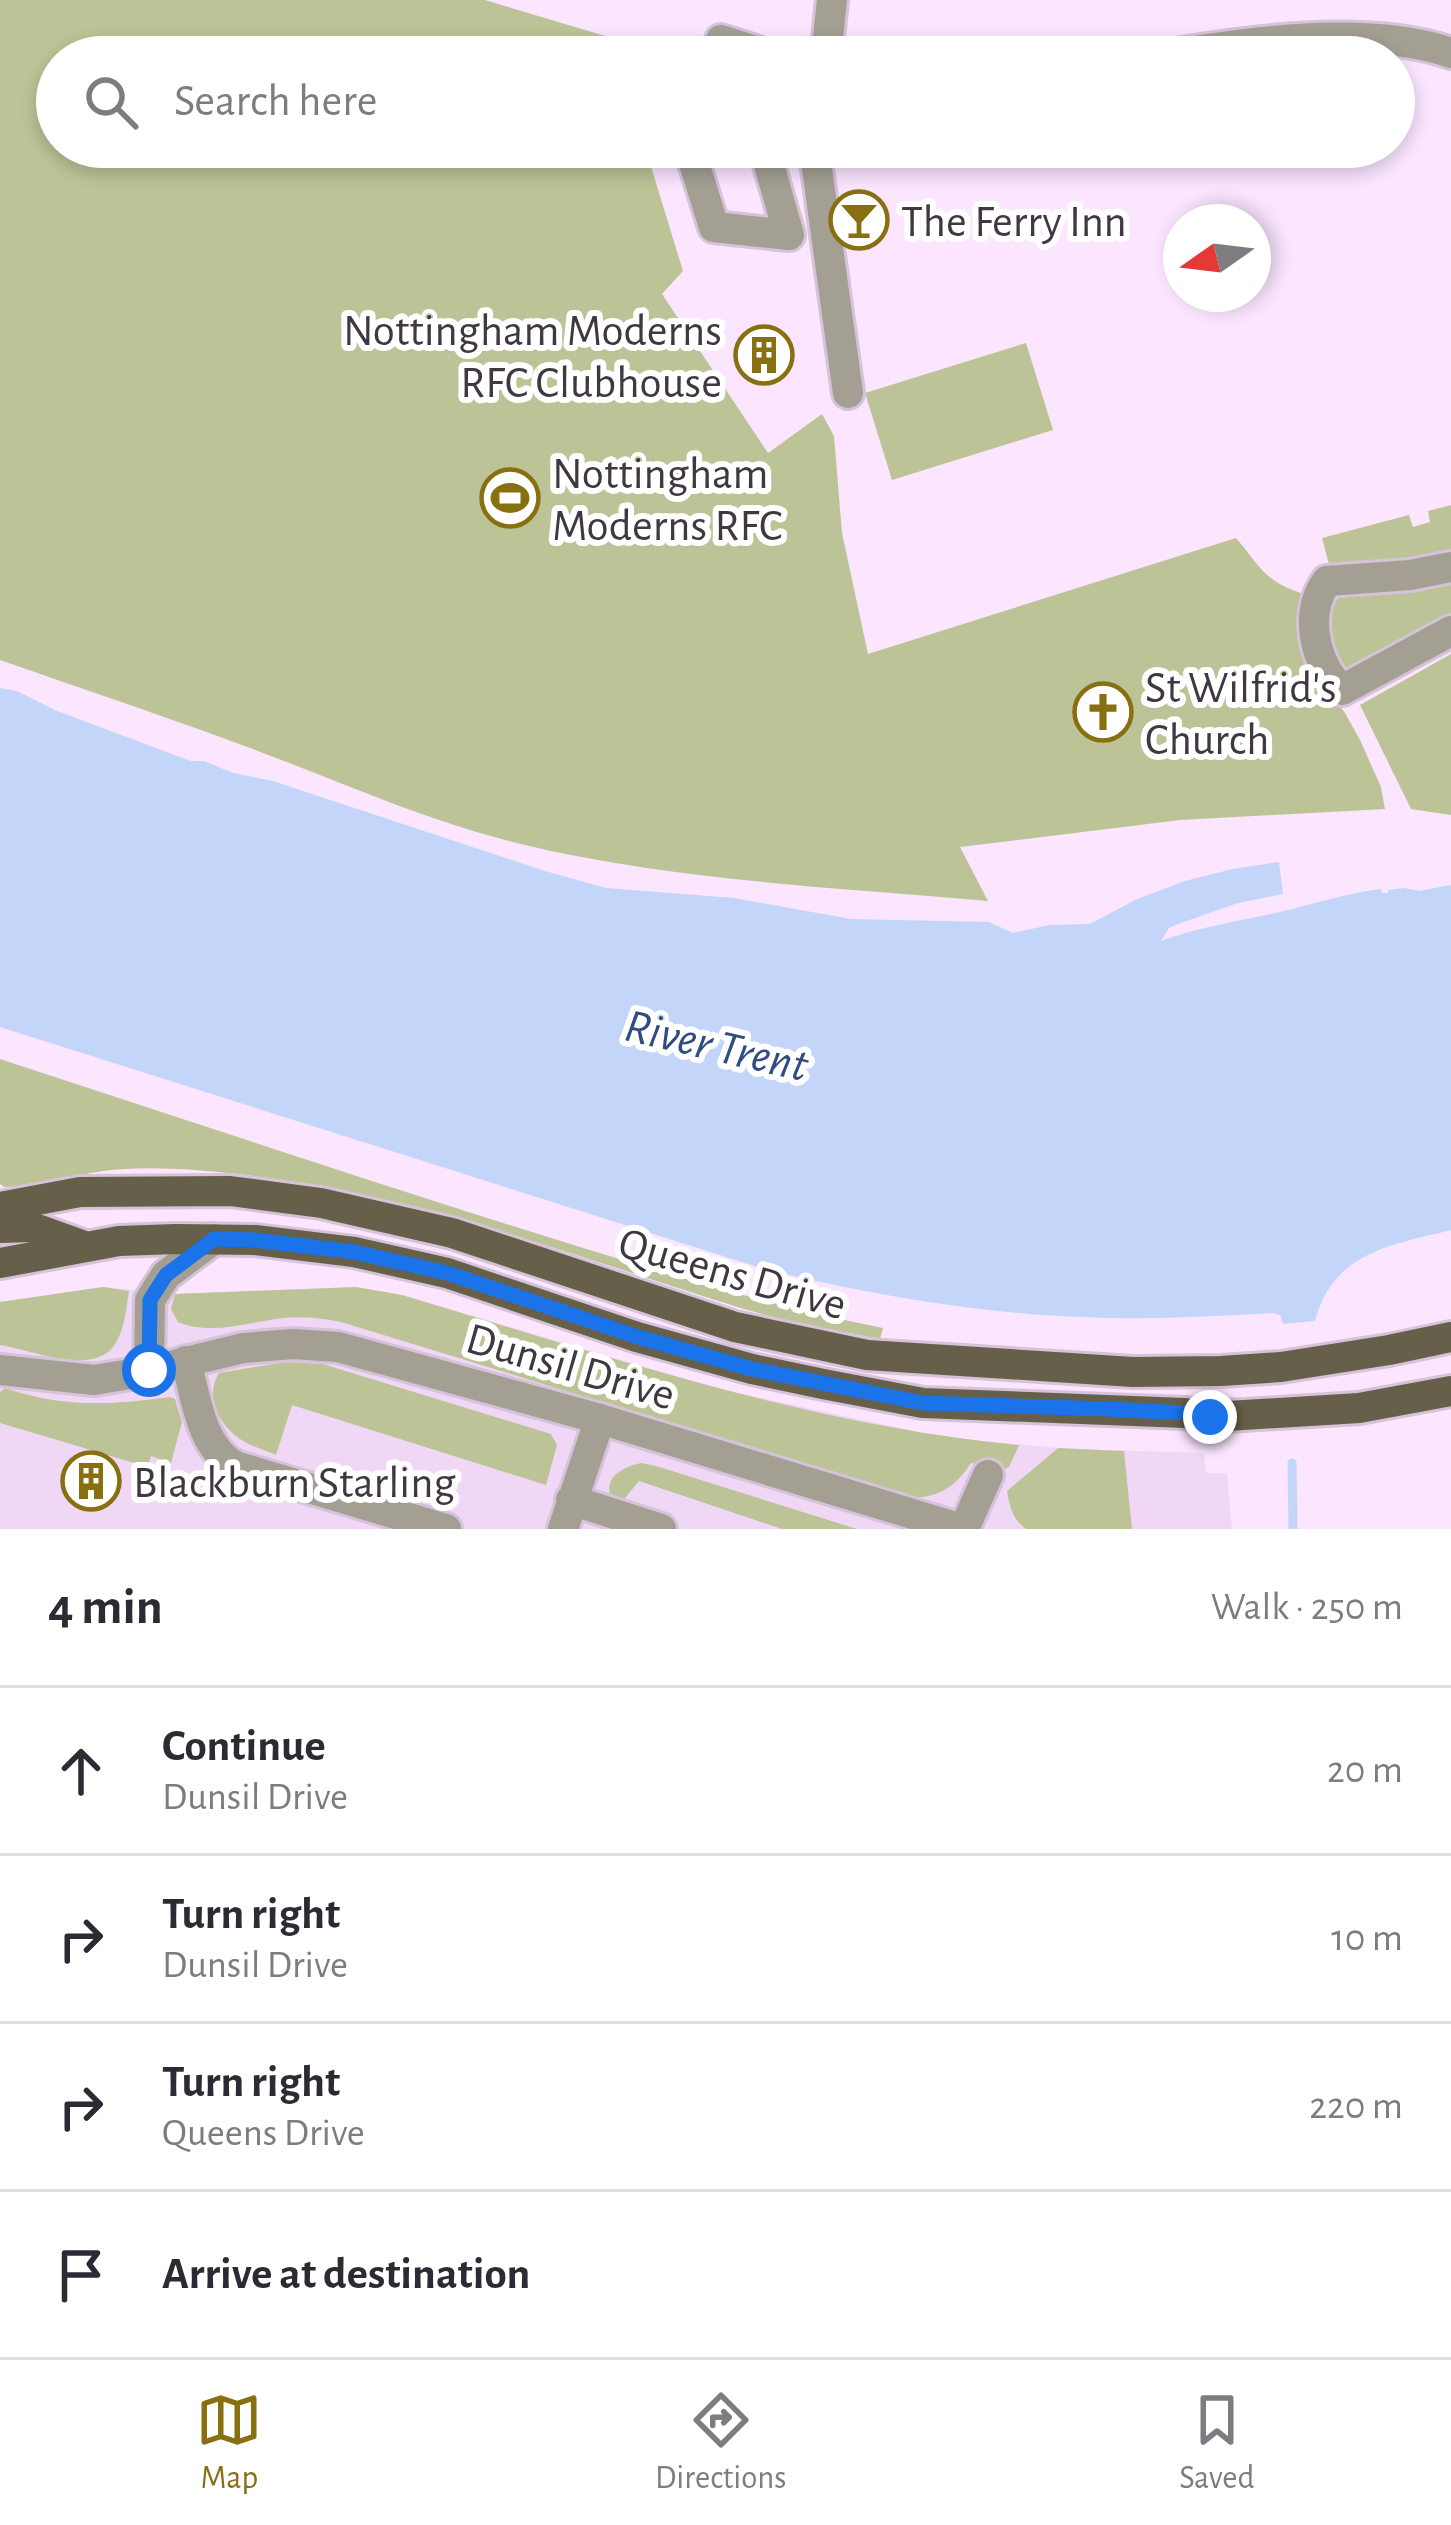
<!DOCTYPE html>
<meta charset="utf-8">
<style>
body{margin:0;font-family:"Alegreya Sans",sans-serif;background:#f7f7f7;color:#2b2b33}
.compass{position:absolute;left:1163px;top:204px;width:108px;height:108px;border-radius:50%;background:#fff;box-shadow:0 6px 18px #0003;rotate:256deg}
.stop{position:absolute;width:36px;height:36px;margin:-27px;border:9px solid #1a73e8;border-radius:50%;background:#fff}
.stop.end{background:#1a73e8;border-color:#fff;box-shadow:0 3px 12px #0008}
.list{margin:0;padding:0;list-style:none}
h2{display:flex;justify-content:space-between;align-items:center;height:156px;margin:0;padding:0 48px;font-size:51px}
h2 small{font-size:39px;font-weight:400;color:#7c7c81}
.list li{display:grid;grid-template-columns:78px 1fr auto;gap:36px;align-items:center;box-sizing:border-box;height:168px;padding:0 48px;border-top:3px solid #e1e1e2}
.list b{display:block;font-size:45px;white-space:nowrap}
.list p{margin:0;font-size:39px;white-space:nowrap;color:#7c7c81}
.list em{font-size:39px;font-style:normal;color:#7c7c81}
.icon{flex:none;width:66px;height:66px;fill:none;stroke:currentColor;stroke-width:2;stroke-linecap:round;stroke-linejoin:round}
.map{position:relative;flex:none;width:1451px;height:1529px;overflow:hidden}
.search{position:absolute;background:#fff;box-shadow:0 6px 18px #0003;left:36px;right:36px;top:36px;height:132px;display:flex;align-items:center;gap:30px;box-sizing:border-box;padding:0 42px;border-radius:66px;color:#7c7c81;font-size:45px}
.sheet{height:828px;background:#fff}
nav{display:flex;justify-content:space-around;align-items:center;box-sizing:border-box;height:168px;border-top:3px solid #e1e1e2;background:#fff;font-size:33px;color:#7c7c81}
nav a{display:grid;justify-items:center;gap:6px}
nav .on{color:#886f0f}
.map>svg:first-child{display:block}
.built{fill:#f1d7f6}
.green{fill:#bcc497}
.water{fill:#c3d6f9}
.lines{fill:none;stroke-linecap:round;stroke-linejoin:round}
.stream{stroke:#c3d6f9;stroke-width:9}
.minor-casing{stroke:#d6c2d9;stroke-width:36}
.major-casing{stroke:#d6c2d9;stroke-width:36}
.minor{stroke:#a39f93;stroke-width:30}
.major{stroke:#665f49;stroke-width:30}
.route{stroke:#1a73e8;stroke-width:15}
.labels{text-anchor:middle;stroke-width:12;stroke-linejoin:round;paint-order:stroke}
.poi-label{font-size:45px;fill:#403741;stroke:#fff;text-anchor:start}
.street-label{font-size:45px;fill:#403741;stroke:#fff}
.water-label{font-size:48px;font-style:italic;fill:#314c82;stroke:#fff}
</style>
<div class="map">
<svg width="1451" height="1529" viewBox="0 0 1451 1529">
<rect width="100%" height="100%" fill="#fbe5ff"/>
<!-- built -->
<path class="built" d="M103,1287L175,1294L356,1287L402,1295L716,1388L941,1437L1069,1449L1204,1453L1206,1473H1227L1232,1529H0V1302Z"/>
<!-- green -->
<path class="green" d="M0,0H485L612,38L618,57H57V147H645L683,271L662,294L768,453L822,414L834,436L842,533L868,654L1236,538C1259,565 1265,582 1301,593L1315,672L1345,713L1360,740L1381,787L1385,809L1180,820L960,847L988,901C834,887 676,881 525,845C431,823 341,782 250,748C167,717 83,689 0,660Z
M1026,343L1053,430L892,480L865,393Z
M1451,505V561L1330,568L1322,538L1409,515L1413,527L1430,522L1428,511Z
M1451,575V622L1339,675C1329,640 1311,614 1349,590Z
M1451,654V815L1411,809L1360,705Z
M0,1059C162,1112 324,1166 487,1218C618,1259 748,1301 883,1328L880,1339L792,1322L744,1309C564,1253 383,1183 194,1170C165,1168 132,1167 103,1171C70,1176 37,1187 4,1187L0,1184Z
M103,1287L129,1291C126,1309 125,1331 113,1347C90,1376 29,1349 0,1345V1302Z
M356,1287L402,1295C604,1355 808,1425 1019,1445L1009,1467L1002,1470L971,1463C957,1485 941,1496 915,1498L341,1322C321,1318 302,1316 283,1318C249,1322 211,1336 178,1322L171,1309L175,1294Z
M285,1362L323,1364L551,1434L557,1445L546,1485L292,1405L276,1455C265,1450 250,1446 240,1439C219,1425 204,1395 219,1373Z
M5,1388C63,1408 110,1405 170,1397L175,1399L182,1422L171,1463L151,1456L148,1467L0,1423V1392Z
M1058,1448L1124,1451L1132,1529H1026C1012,1518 1010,1508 1007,1491Z
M641,1463L656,1466L857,1529H782L639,1481L621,1503L611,1498C603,1477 623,1467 641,1463Z"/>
<!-- water -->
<path class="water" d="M0,688L17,691L57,711L191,761H204L233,773L273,781L545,871L606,888L734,898L851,919L989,922L1013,933L1050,925L1090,924L1137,899L1185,881L1233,869L1279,862L1283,894L1238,903L1178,924L1169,928L1161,941C1199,927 1240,921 1280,912C1314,904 1346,893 1381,889L1382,893H1388V890L1404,888L1419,891L1451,885V1230C1391,1245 1333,1252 1315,1321L1283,1324L1280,1315L1274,1313C1209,1317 1145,1320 1081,1317C974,1313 868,1294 764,1269L0,1027Z"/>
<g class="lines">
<!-- stream -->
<path class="stream" d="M1292,1463L1293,1529"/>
<!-- minor casing -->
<g class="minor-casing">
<path id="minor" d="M721,40L773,57
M826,57L832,0
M1158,57C1244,42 1367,24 1451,53
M689,147L714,227L789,235L764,147
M814,147L848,393
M1451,567L1410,575L1327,581C1303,614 1315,664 1342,690L1451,631
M186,1361C196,1397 200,1446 235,1466L446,1529
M0,1370L94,1380L149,1371L243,1348L293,1344L338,1347L600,1419L962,1529
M149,1371L150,1300L166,1275L214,1239
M571,1500L661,1529
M563,1529L600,1419
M964,1529L988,1475"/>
</g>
<!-- major casing -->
<g class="major-casing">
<path id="major" d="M0,1207L80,1192L230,1191L321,1203L452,1233L735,1327L867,1355L1133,1372L1221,1371L1281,1367L1389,1350L1451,1337
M0,1228L32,1227L82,1245
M0,1263L119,1241L176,1239L255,1240L354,1252L447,1273L637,1337L752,1369L823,1384L923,1403L1185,1413L1211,1417L1359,1408L1451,1391"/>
</g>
<!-- minor -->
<use href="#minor" class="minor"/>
<!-- major -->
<use href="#major" class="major"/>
</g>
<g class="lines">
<!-- route -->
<path class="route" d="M149,1370L150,1300L166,1275L214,1239L255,1240L354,1252L447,1273L638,1337L752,1369L923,1403L1107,1409L1185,1413L1210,1417"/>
</g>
<!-- icons -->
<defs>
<g id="bar-ring" transform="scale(3)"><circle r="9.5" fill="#fff" stroke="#886f0f" stroke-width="1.5"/><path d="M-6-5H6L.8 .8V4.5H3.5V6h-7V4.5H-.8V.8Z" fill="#886f0f"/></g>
<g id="building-ring" transform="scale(3)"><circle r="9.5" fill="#fff" stroke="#886f0f" stroke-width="1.5"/><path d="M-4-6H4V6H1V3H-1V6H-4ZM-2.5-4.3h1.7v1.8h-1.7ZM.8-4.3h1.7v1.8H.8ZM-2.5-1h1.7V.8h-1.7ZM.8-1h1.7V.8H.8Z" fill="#886f0f"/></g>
<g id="stadium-ring" transform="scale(3)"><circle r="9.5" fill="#fff" stroke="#886f0f" stroke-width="1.5"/><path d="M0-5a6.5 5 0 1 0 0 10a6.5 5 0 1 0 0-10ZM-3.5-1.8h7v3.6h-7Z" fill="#886f0f"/></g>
<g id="church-ring" transform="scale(3)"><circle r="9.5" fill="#fff" stroke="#886f0f" stroke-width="1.5"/><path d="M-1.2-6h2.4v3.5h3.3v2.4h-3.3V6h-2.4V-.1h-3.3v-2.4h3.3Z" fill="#886f0f"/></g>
</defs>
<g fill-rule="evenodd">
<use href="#bar-ring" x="859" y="220"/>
<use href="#building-ring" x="764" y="355"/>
<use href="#stadium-ring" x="510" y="498"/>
<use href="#church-ring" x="1103" y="712"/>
<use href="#building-ring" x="91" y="1481"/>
</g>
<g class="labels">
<!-- poi labels -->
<g class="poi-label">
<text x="901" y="236">The Ferry Inn</text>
<text x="722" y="345" text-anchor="end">Nottingham Moderns<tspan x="722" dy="52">RFC Clubhouse</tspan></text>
<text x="552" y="488">Nottingham<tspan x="552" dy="52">Moderns RFC</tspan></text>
<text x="1145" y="702">St Wilfrid's<tspan x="1145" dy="52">Church</tspan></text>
<text x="133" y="1497">Blackburn Starling</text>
</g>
<!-- street labels -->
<g class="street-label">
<text transform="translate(733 1272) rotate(16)" y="16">Queens Drive</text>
<text transform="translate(571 1365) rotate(16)" y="16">Dunsil Drive</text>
</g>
<!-- water labels -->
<g class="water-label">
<text transform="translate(717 1044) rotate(13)" y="17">River Trent</text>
</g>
</g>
</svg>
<svg class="compass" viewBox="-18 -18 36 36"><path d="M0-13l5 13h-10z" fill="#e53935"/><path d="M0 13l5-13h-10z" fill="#7c7c81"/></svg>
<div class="stop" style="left:149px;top:1370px"></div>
<div class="stop end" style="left:1210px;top:1417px"></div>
<div class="search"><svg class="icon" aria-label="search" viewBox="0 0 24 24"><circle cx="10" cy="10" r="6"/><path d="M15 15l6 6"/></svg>Search here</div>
</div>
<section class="sheet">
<h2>4 min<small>Walk · 250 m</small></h2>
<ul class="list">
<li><svg class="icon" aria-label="ahead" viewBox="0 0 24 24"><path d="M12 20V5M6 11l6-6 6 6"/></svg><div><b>Continue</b><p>Dunsil Drive</p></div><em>20 m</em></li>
<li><svg class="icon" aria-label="right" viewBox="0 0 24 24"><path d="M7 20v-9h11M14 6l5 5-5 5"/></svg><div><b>Turn right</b><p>Dunsil Drive</p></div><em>10 m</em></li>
<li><svg class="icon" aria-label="right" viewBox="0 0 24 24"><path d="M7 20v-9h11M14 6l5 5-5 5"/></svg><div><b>Turn right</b><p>Queens Drive</p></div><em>220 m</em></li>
<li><svg class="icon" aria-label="arrive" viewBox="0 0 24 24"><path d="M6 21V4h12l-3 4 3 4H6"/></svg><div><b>Arrive at destination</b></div></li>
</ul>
</section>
<nav>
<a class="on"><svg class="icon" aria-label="map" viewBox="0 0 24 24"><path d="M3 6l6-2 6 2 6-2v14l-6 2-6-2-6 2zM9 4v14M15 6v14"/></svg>Map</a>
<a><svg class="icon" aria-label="directions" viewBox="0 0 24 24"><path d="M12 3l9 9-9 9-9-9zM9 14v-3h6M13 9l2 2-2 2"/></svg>Directions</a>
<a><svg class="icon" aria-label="saved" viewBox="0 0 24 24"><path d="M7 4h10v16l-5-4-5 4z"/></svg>Saved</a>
</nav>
